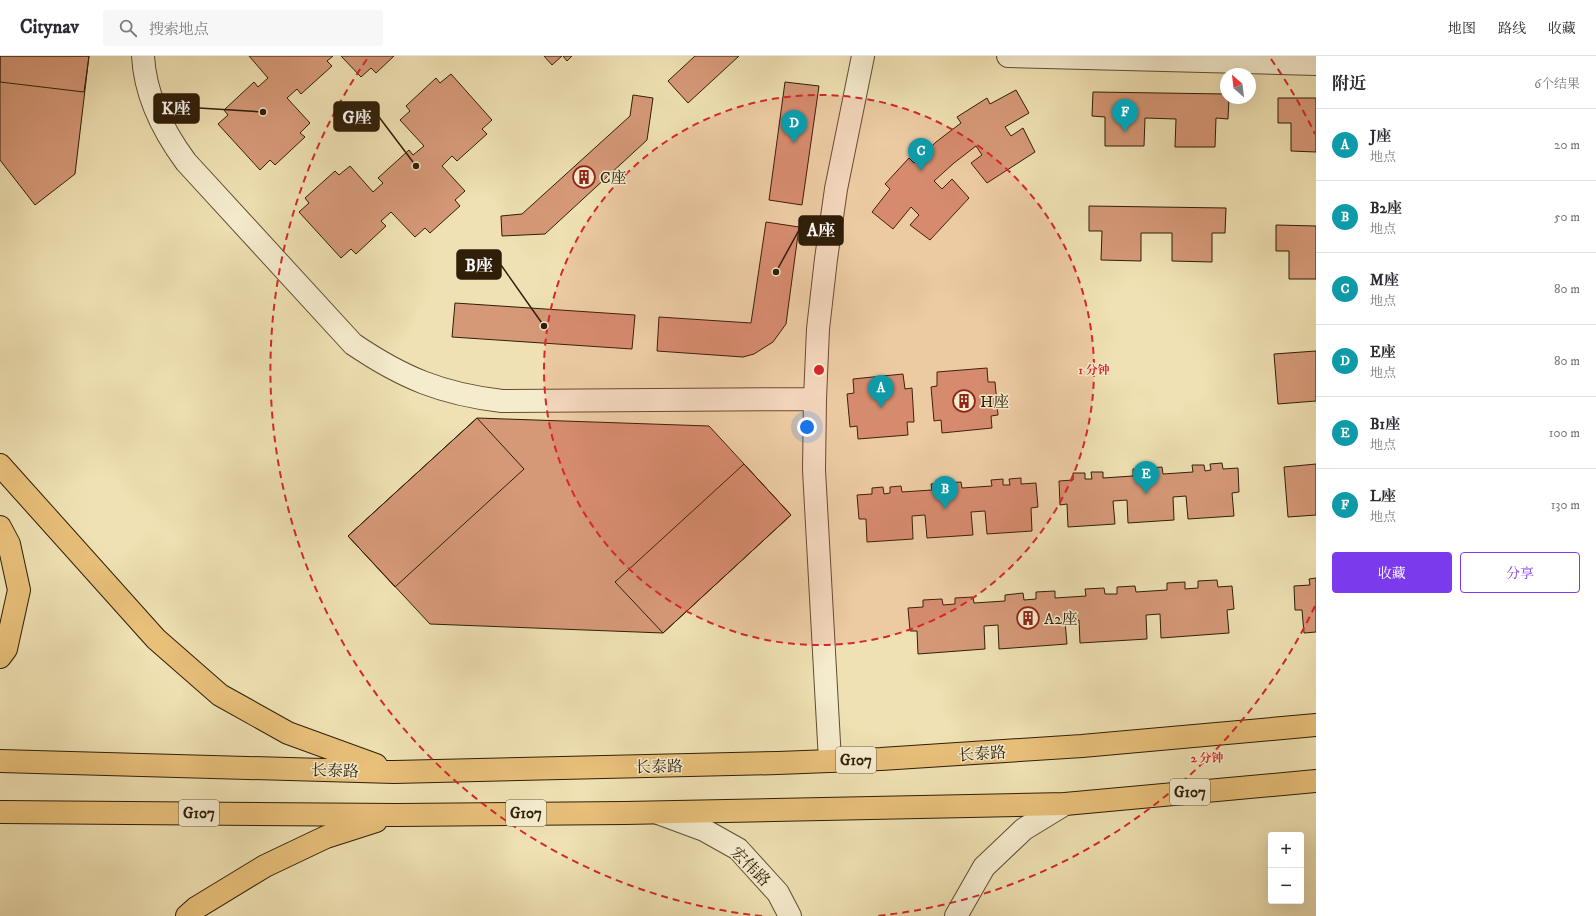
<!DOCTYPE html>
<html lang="zh">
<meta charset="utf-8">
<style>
body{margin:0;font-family:"IM FELL DW Pica","Noto Serif SC",serif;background:#f7f7f7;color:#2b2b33}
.controls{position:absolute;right:12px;bottom:12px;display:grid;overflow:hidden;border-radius:4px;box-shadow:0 4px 16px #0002}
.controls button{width:36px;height:36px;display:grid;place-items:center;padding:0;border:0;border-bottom:1px solid #e1e1e2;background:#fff;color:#2b2b33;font:20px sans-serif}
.compass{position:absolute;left:1220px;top:12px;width:36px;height:36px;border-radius:50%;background:#fff;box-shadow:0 4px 16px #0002;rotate:332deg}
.you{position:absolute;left:807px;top:371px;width:14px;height:14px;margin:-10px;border:3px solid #fff;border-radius:50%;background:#1a73e8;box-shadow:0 0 0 6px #1a73e833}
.badge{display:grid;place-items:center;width:26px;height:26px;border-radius:50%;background:#7c3aed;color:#fff;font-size:13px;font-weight:700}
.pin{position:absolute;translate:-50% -33px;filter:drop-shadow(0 1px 2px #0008)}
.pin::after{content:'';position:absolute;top:21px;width:14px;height:12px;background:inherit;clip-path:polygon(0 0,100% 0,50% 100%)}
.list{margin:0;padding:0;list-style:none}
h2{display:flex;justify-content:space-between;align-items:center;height:52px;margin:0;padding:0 16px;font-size:17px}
h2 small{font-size:13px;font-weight:400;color:#7c7c81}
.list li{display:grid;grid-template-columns:26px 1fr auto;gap:12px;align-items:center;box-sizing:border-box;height:72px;padding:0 16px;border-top:1px solid #e1e1e2}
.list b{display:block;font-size:15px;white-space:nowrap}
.list p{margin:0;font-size:13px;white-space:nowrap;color:#7c7c81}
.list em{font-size:13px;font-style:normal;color:#7c7c81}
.actions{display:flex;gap:8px;padding:12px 16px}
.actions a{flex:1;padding:9px 0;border:1px solid #7c3aed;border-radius:4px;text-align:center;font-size:14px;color:#7c3aed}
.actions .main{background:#7c3aed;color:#fff}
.icon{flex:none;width:22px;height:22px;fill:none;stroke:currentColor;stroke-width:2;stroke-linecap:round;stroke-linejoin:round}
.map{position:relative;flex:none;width:1316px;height:860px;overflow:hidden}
header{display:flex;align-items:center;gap:24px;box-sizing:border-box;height:56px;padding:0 20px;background:#fff;border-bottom:1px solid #e1e1e2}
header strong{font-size:19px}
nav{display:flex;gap:22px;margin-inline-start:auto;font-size:14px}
.search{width:280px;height:36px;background:#f7f7f7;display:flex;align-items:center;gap:10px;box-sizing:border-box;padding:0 14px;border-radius:4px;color:#7c7c81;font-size:15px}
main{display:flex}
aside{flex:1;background:#fff}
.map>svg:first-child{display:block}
.building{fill:#d69978;stroke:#2f1e08}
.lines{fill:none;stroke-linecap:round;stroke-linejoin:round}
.minor-casing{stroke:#5f4f33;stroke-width:24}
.tertiary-casing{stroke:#5f4f33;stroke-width:24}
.trunk-casing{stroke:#2f1e08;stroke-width:24}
.minor{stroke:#f5ecce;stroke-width:22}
.tertiary{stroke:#f5ecce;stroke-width:22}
.trunk{stroke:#e8c07a;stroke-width:22}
.ring{fill:none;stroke:#d62828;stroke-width:2;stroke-dasharray:7 5}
.labels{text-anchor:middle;stroke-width:3;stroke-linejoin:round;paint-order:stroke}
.shield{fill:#f5ecce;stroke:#6a5c43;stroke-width:1}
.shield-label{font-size:15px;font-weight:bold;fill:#2f1e08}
.poi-label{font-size:16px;fill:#2f1e08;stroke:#f5ecce;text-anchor:start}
.street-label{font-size:16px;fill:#2f1e08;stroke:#f5ecce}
.centre{fill:#d62828;stroke:#f5ecce;stroke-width:2}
.ring-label{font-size:12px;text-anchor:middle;font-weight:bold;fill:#d62828;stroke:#f5ecce;stroke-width:3;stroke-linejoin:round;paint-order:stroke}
.leader{fill:none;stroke:#2f1e08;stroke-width:1.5}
.callout-dot{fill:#2f1e08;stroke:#f5ecce;stroke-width:1.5}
.callout{fill:#2f1e08;stroke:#2f1e08;stroke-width:1.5}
.callout-label{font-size:17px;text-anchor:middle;font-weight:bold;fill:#fff}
</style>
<header>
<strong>Citynav</strong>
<div class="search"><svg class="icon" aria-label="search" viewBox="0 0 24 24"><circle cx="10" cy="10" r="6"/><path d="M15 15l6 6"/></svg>搜索地点</div>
<nav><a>地图</a><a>路线</a><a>收藏</a></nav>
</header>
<main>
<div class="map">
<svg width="1316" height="860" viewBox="0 0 1316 860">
<rect width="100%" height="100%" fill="#efe1b3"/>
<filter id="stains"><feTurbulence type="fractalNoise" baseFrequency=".005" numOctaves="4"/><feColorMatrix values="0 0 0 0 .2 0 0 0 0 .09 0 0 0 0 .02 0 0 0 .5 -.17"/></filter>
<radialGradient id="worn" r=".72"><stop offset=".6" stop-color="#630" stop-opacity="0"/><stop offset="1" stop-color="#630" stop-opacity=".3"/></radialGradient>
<!-- building -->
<path class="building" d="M0,0H89L75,118L35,149L0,104Z
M0,0H89L84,36L0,26Z
M249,0H333L327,5L332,10L301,38L297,33L287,42L310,67L300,77L305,81L275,109L270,104L260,114L218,68L228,59L224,54L254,26L258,31L268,22Z
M341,0H394L376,17L371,12L361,21Z
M544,0H562L552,9Z
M563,0H572L567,5Z
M695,0H739L688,47L668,25Z
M451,18L492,64L482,73L487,78L457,105L452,100L442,110L465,135L455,144L460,150L430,177L425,172L415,181L391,156L381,165L386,170L356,198L351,193L341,202L299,156L309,147L305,142L335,115L339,119L350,110L373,136L383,127L378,122L409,94L413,99L424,90L400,64L410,55L406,50L436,22L440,27Z
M785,26L819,30L802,149L769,144Z
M1016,34L1029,57L1005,71L1011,80L1023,72L1035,96L987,127L971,107L982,99L976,90L954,107L934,125L942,133L952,123L969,142L930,184L910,169L919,159L911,151L893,173L872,156L890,133L885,128L909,102L914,107L936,86L961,67L957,61L987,42L990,48Z
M1093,36L1226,38V42H1229L1228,63L1216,62L1215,91H1175L1176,63L1145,62L1144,90H1105V61L1092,60Z
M633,39L653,42L647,84L545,178L502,180L501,160L522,158L630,60Z
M1278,42H1316V96L1291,95V67H1278Z
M1089,150L1226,152L1225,177H1212V206L1172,205V177H1141V205L1101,204L1102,175H1089Z
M766,166L799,171L786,268L773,286L754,298L743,301L657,295L659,261L751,267Z
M1276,169L1316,170V223H1289V195H1276Z
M455,247L635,259L632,293L452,281Z
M1316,295V345L1278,348L1274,298Z
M987,312L988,326H995L998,359L991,360L992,372L942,377L941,364L934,365L931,331L937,330V316Z
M903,318L905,333L912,332L914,366H907L908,379L858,383L857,370L850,371L847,338L854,337L853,323Z
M477,362L709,370L791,459L663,577L430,568L348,480Z
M477,362L524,413L395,531L348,480Z
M1222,407L1223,413L1238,412L1239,436L1232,437L1234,460L1188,463L1186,440L1173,441L1174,464L1128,467L1127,444L1113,445L1115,468L1068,471L1067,448L1060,449L1059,425L1073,424V417H1085V423H1092L1091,416H1103V422L1133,420V413L1144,412L1145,419H1151V412L1162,411L1163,418L1193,416L1192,409H1204L1205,415L1211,414L1210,408Z
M744,408L791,459L663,577L615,526Z
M1316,408V459L1288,461L1284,411Z
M1021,422V428L1036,427L1038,451L1031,452L1032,475L987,478L985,455L971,456L973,479L927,482L925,459L912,460L913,483L867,486L866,463H859L857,439L872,438V432L883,431L884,438L890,437V431L901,430L902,436L932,434L931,428L943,427L944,434L950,433L949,427L961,426L962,432L992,430L991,424L1003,423V429H1010L1009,423Z
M1316,522V576L1304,577L1302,554H1295L1294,530L1310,529L1309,523Z
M1217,524L1218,531L1232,530L1234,553L1227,554L1229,577L1161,582L1160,558L1146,559L1147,583L1080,587L1079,564L1065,565L1067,588L999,593L998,569L984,570L985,593L918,598L917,575H910L908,552L923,551V544L942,543L943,549L955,548V542L973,541L974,547L1005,545V539L1023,537L1024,544L1036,543V536L1055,535V542L1086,540L1085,533L1104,532L1105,538H1117V531L1135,530L1136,536L1167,534V527L1185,526V533L1198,532V525Z"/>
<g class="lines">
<!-- minor casing -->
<g class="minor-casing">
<path id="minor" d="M143,0C145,39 163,75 186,106L353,288C403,322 442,338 502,345L815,343
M1008,0L1316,8
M830,705L814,414L815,343L818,273L826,203L836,133L863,0"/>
</g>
<!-- tertiary casing -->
<g class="tertiary-casing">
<path id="tertiary" d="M658,757L704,774L738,793L778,837L790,860
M956,860L984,811L1024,773L1065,748"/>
</g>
<!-- trunk casing -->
<g class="trunk-casing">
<path id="trunk" d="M0,409L156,583L220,639L288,677L376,709
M0,471L9,488L19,534L6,593L0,601
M0,705L394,716L778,707L881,703L1082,690L1316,669
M0,756L398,759L625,757L1065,748L1316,725
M187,860L196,852L265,810L326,781L376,765"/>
</g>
<!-- minor -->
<use href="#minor" class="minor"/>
<!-- tertiary -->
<use href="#tertiary" class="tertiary"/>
<!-- trunk -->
<use href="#trunk" class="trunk"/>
</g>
<!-- distance rings -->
<circle cx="819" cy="314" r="275" fill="#d62828" fill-opacity=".12"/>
<g class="ring">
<circle cx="819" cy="314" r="275"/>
<path d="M1315 550A549 549 0 0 1 876 860M762 860A549 549 0 0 1 367 3M1271 3A549 549 0 0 1 1315 78"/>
</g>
<!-- icons -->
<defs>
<g id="building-ring" transform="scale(1.15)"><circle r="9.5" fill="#f5ecce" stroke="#8f2418" stroke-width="1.5"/><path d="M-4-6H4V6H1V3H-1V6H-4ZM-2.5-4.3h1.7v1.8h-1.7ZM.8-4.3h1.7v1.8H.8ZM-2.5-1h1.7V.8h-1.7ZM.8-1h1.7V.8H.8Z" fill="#8f2418"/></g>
</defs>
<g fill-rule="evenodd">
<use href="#building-ring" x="584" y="121"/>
<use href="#building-ring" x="964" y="345"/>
<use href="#building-ring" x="1028" y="562"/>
</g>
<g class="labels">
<!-- shield labels -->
<g class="shield">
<rect x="836" y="691" width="40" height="26" rx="3"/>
<rect x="1170" y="723" width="40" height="26" rx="3"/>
<rect x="179" y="744" width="40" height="26" rx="3"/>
<rect x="506" y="744" width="40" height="26" rx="3"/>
</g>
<g class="shield-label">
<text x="856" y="709">G107</text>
<text x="1190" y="741">G107</text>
<text x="199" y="762">G107</text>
<text x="526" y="762">G107</text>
</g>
<!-- poi labels -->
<g class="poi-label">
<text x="600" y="127">C座</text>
<text x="980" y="351">H座</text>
<text x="1044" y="568">A2座</text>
</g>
<!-- street labels -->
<g class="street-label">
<text transform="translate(982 697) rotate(-4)" y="6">长泰路</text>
<text transform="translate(659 710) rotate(-1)" y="6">长泰路</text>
<text transform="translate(335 714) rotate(2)" y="6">长泰路</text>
<text transform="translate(751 810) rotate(45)" y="6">宏伟路</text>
</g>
</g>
<circle cx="819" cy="314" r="6" class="centre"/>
<g class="ring-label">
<text x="1094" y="318">1 分钟</text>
<text x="1207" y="706">2 分钟</text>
</g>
<!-- callouts -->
<path class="leader" d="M263 56L199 52M416 110L379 61M776 216L799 174M544 270L501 209"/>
<g class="callout-dot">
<circle cx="263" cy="56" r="4"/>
<circle cx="416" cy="110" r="4"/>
<circle cx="776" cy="216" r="4"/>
<circle cx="544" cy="270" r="4"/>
</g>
<g class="callout">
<rect x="154" y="38" width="45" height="29" rx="4"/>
<rect x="334" y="46" width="45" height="29" rx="4"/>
<rect x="799" y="160" width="44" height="29" rx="4"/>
<rect x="457" y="194" width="44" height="29" rx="4"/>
</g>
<g class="callout-label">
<text x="176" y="58">K座</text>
<text x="357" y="67">G座</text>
<text x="821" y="180">A座</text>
<text x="479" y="215">B座</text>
</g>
<rect width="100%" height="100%" filter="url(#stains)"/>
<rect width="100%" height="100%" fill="url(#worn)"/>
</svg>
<div class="controls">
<button>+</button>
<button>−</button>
</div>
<svg class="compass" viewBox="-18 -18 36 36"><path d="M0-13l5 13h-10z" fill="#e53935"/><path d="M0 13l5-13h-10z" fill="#7c7c81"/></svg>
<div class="you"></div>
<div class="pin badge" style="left:881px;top:352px;background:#0f9aa8">A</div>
<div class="pin badge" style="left:945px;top:453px;background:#0f9aa8">B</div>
<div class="pin badge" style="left:921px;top:115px;background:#0f9aa8">C</div>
<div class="pin badge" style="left:794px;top:87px;background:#0f9aa8">D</div>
<div class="pin badge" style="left:1146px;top:438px;background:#0f9aa8">E</div>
<div class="pin badge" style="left:1125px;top:76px;background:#0f9aa8">F</div>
</div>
<aside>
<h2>附近<small>6个结果</small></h2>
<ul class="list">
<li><span class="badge" style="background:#0f9aa8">A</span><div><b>J座</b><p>地点</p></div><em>20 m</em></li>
<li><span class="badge" style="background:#0f9aa8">B</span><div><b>B2座</b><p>地点</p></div><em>50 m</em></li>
<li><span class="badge" style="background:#0f9aa8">C</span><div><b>M座</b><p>地点</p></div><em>80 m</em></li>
<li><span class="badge" style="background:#0f9aa8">D</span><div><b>E座</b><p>地点</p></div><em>80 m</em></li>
<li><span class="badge" style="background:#0f9aa8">E</span><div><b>B1座</b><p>地点</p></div><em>100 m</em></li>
<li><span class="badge" style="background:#0f9aa8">F</span><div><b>L座</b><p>地点</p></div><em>130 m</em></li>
</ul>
<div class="actions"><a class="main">收藏</a><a>分享</a></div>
</aside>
</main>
